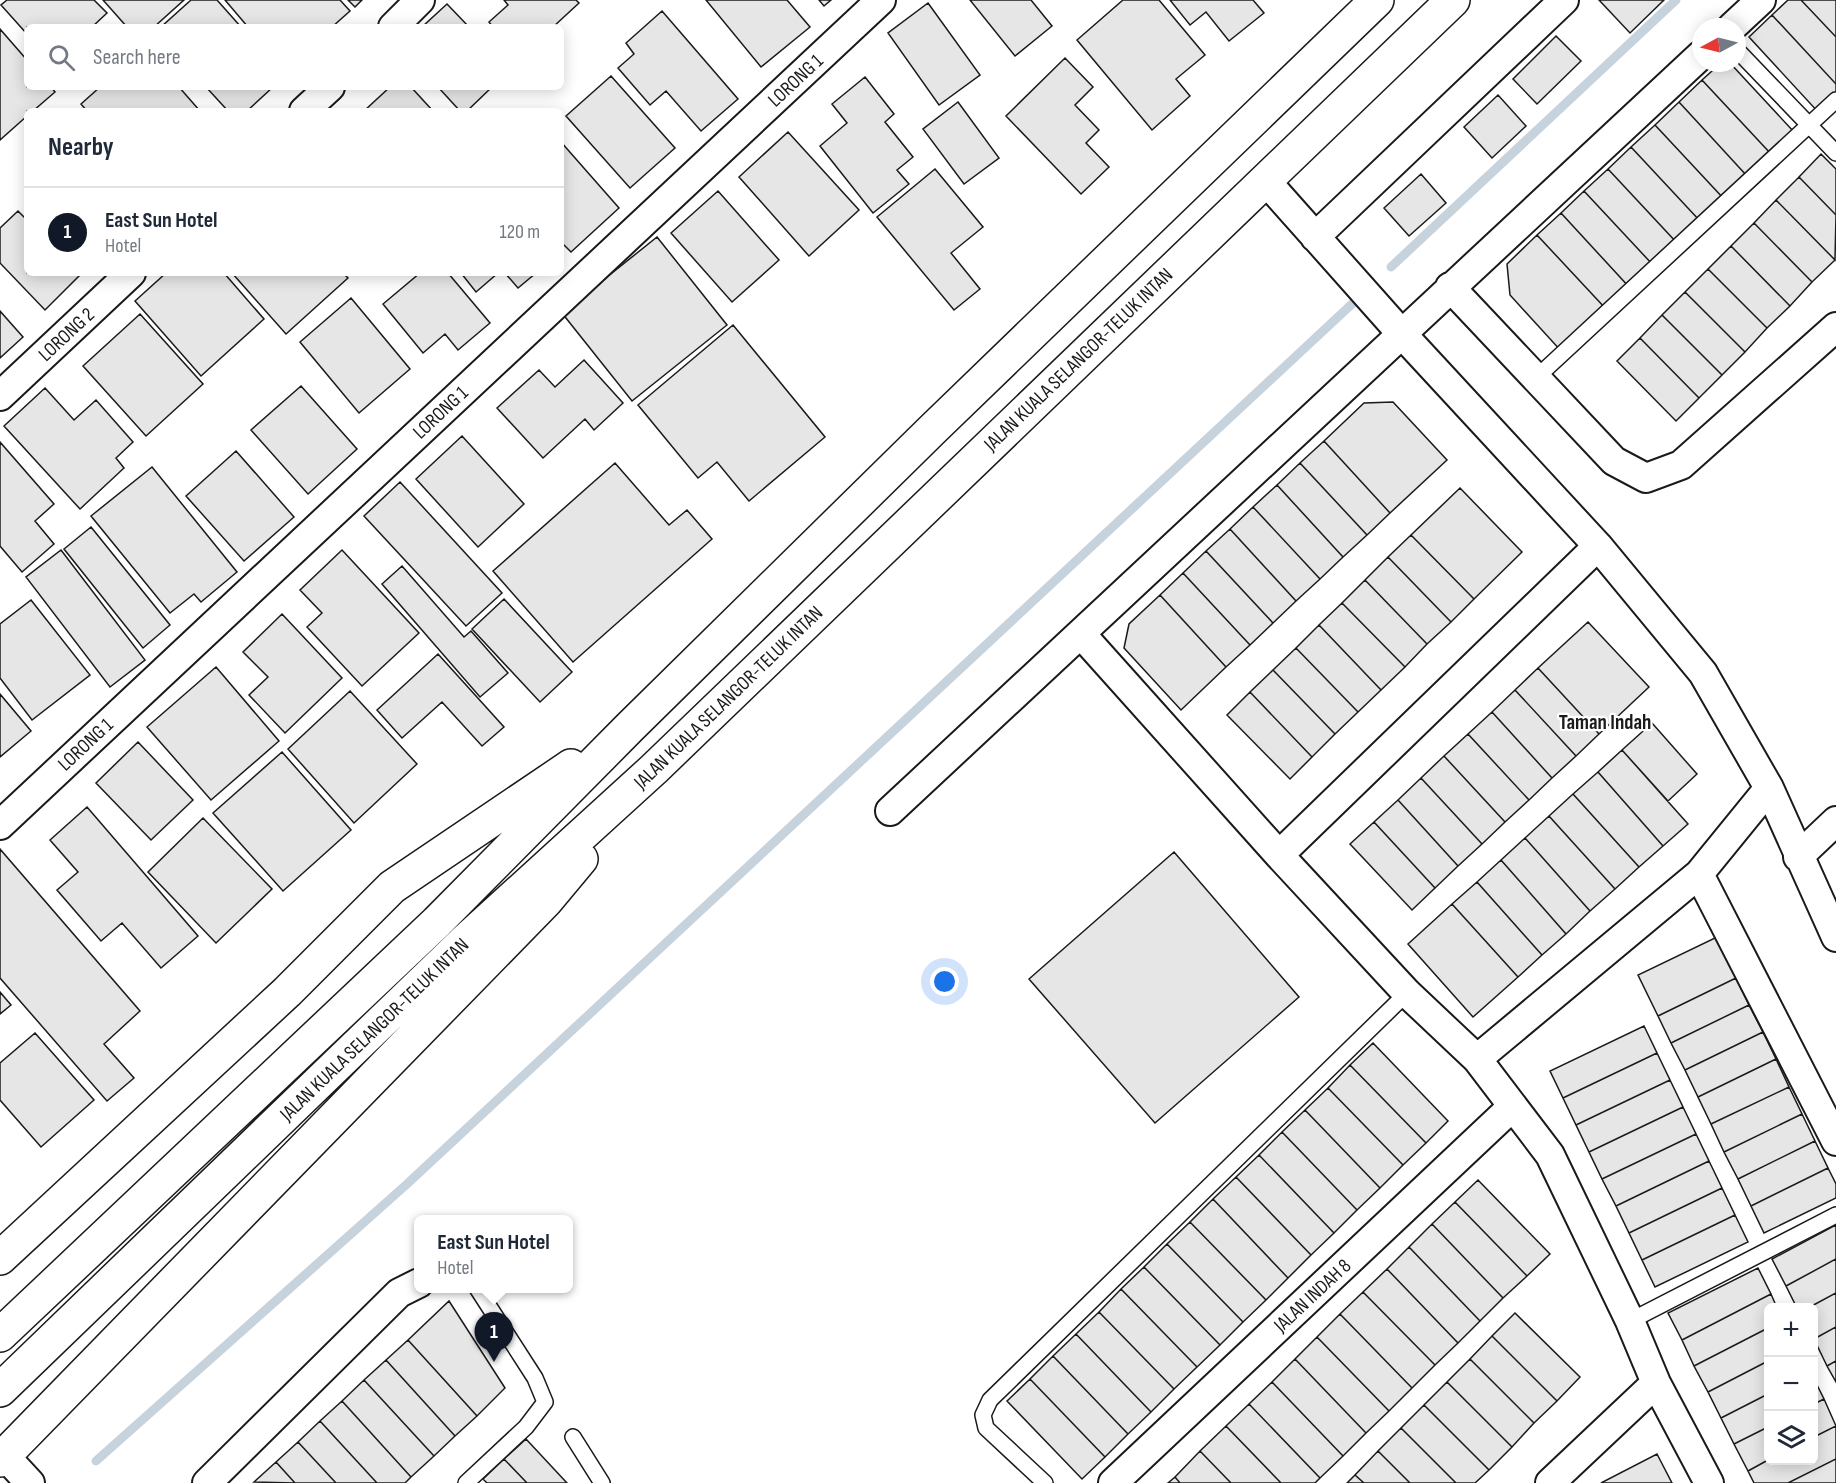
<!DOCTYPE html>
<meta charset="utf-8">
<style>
body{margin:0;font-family:"Sofia Sans Condensed",sans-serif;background:#f2f2f3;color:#1f2937}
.controls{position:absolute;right:18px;bottom:18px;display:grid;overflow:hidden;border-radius:9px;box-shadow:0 3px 15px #0003}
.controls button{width:54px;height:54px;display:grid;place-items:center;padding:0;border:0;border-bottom:2px solid #e0e1e3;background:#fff;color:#1f2937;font:30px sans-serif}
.compass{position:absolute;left:1692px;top:18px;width:54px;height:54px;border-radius:50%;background:#fff;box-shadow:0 3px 15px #0003;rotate:263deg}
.you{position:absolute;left:945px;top:982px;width:21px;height:21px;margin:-15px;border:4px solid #fff;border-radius:50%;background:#1a73e8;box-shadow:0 0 0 9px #1a73e833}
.badge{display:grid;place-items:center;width:39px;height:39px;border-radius:50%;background:#111827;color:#fff;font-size:20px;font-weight:700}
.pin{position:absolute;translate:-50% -50px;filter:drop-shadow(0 2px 3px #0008)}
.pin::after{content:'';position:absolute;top:32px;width:21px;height:18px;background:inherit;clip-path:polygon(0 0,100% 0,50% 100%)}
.popup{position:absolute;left:414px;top:1215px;width:159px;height:78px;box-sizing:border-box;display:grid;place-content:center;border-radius:9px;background:#fff;filter:drop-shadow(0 2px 4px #0005);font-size:20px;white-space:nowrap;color:#747a83}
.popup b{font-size:22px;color:#1f2937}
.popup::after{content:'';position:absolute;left:50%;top:100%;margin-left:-12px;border:12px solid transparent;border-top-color:#fff}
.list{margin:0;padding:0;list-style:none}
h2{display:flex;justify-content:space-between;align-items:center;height:78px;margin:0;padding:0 24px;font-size:26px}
h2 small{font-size:20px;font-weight:400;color:#747a83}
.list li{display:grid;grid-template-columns:39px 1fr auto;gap:18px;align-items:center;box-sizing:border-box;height:90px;padding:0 24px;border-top:2px solid #e0e1e3}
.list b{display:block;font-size:22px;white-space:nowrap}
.list p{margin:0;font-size:20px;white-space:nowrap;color:#747a83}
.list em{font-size:20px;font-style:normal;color:#747a83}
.icon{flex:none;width:33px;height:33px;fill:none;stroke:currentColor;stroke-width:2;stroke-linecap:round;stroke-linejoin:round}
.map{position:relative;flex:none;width:1836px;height:1483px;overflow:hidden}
.search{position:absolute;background:#fff;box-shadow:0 3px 15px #0003;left:24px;top:24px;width:540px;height:66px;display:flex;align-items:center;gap:15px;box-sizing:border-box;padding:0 21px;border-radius:9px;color:#747a83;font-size:22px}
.panel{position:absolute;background:#fff;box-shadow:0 3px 15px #0003;left:24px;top:108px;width:540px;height:168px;border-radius:9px}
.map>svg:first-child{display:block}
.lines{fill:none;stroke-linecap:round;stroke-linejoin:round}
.stream{stroke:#c6d2dc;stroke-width:9}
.building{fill:#e6e6e6;stroke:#1a1a1a;stroke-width:1.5}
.service-casing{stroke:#1a1a1a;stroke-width:18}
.minor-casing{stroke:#1a1a1a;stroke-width:32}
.trunk-casing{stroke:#1a1a1a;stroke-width:36}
.service{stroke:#fff;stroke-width:15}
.minor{stroke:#fff;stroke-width:28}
.trunk{stroke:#fff;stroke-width:33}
.labels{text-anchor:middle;stroke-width:4.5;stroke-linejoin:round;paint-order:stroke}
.street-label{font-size:20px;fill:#1a1a1a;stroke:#fff}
.neighbourhood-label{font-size:21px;font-weight:bold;fill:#1a1a1a;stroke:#fff}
</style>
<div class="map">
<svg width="1836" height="1483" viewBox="0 0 1836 1483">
<rect width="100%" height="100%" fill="#fff"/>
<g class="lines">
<!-- stream -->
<path class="stream" d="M1391,267L1676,0
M96,1461L407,1184L1353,303"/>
</g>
<!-- building -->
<path class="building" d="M7,0H94L107,13L92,27H27V34L1,5Z
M103,0H184L154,27H127Z
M191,0H217L241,27H161Z
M225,0H340L350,11L332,27H248Z
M348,0H362L355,7Z
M504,0H576L579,3L553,27H493L489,22L508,5Z
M706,0H787L810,27L761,67Z
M819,0H831L824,6Z
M970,0H1031L1052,26L1015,56Z
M1123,0H1159L1205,55L1176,79L1190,96L1152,130L1077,40Z
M1170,0H1253L1264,13L1229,41L1206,12L1190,25Z
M1599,0H1664L1630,33Z
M1788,0H1801L1836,37V84L1772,15Z
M1801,0H1836V37Z
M928,3L980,75L939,105L888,33Z
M447,4L469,27H422Z
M662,11L738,99L701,131L666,91L650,105L618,68L634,54L626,43Z
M1772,15L1836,84V97L1819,113L1749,37Z
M0,29L27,60V87H51L55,92L33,111H27V116L0,140Z
M1556,36L1581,61L1537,104L1513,79Z
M1065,58L1093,87L1075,105L1099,130L1086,143L1109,167L1081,194L1006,116Z
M1721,63H1730L1794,132L1771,154L1702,80Z
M611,76L675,148L630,188L566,116Z
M865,77L894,114L885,122L913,157L897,170L909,184L873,213L820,146L847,123L832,104Z
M1702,80L1771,154L1747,176L1679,102Z
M100,87H179L200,111H87L81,104Z
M206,87H273L247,111H228Z
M390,87H411L433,111H364Z
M438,87H492L467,111H460Z
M1498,95L1526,126L1492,158L1464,127Z
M958,102L999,158L964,184L923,129Z
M1679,102L1747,176L1724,199L1655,125Z
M1655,125L1724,199L1700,221L1631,147Z
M788,132L859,210L809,256L739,177Z
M561,142L619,208L571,252L561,242Z
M1631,147L1700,221L1677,243L1608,169Z
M1821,154L1836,169V215L1799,177Z
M935,169L983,227L951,253L980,289L954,310L877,217Z
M1608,169L1677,243L1653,265L1584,191Z
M1421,174L1446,203L1409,236L1384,208Z
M1799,177L1836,215L1835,260L1776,200Z
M718,191L779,260L732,302L671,233Z
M1584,191L1653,265L1630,288L1561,213Z
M1776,200L1835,260L1812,282L1754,223Z
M18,211L27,220V273H78L80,275L45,310L0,263V228Z
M1561,213L1630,288L1606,309L1537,235Z
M1754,223L1812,282L1790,306L1731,246Z
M1537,235L1606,309L1562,352L1510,295L1507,264Z
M657,237L727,325L632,401L562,313Z
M1731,246L1790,306L1767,328L1708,269Z
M1708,269L1767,328L1745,352L1685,292Z
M166,273H224L264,319L201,376L135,301Z
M232,273H343L348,278L286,334Z
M420,273H448L490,323L458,350L445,334L423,353L383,304Z
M461,273H498L476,292Z
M505,273H536L518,288Z
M1685,292L1745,352L1722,375L1662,315Z
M351,298L410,369L359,413L300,342Z
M0,311L23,337L0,358Z
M140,314L203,384L146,436L83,366Z
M1662,315L1722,375L1699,398L1640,338Z
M733,325L825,437L749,501L717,462L698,478L638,405Z
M1640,338L1699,398L1676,421L1617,361Z
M584,360L623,403L594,430L585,419L543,458L497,408L539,370L555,387Z
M301,386L357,449L308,494L251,430Z
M45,388L74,420L96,400L133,442L116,458L124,468L80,509L4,426Z
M1393,402L1447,460L1390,513L1324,441L1364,403Z
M462,436L524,504L478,547L416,479Z
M1324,441L1390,513L1367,535L1300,463Z
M0,442L54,504L35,521L54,544L22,572L0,546Z
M236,451L294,517L244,561L186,496Z
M615,463L669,525L687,510L712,539L573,662L493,571Z
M1300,463L1367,535L1343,557L1277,485Z
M152,467L237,572L201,602L194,594L170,613L91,516Z
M400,482L502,593L466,626L364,516Z
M1277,485L1343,557L1320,579L1253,507Z
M1460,488L1522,552L1474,599L1411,535Z
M1253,507L1320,579L1296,601L1230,529Z
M91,527L170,625L143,648L64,549Z
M1230,529L1296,601L1273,623L1206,551Z
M1411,535L1474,599L1451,622L1388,557Z
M61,550L145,660L110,687L26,577Z
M342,550L419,633L362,686L307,627L322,613L300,590Z
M1206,551L1273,623L1250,645L1183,573Z
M1388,557L1451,622L1427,644L1365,580Z
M402,566L464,637L471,631L508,673L480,697L382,584Z
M1183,573L1250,645L1226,667L1160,595Z
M1365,580L1427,644L1405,667L1342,603Z
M1160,595L1226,667L1181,710L1124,648L1129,624Z
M504,599L572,672L540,702L472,629Z
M31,600L90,675L32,720L0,678V624Z
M1342,603L1405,667L1381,690L1319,625Z
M282,614L342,678L285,733L249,695L268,677L243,652Z
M1588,622L1649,687L1599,734L1538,668Z
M1319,625L1381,690L1358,712L1296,648Z
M1296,648L1358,712L1335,734L1273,670Z
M438,654L504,727L482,746L442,702L402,738L377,710Z
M216,667L279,741L211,800L147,727Z
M1538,668L1599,734L1576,756L1515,690Z
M1273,670L1335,734L1312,757L1250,692Z
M1515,690L1576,756L1552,778L1492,712Z
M350,691L417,764L354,823L288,749Z
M1250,692L1312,757L1290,779L1227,715Z
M0,694L31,731L0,757Z
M1492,712L1552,778L1529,800L1468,734Z
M1652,723L1697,774L1668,801L1622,750Z
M1468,734L1529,800L1505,822L1444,756Z
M138,742L193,800L151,840L96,783Z
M1622,750L1688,824L1663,846L1598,772Z
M282,752L351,830L283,891L213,813Z
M1444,756L1505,822L1482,844L1421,778Z
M1598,772L1663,846L1639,867L1573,794Z
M1421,778L1482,844L1458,866L1398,800Z
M1573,794L1639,867L1615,889L1549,816Z
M1398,800L1458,866L1435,888L1374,822Z
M87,807L198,936L161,968L122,923L101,941L57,890L78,872L50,840Z
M1549,816L1615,889L1590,911L1525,838Z
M203,818L272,889L216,943L148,872Z
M1374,822L1435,888L1412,910L1350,844Z
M1525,838L1590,911L1566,934L1501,860Z
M0,849L140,1011L104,1044L134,1078L107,1101L0,978Z
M1174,852L1299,997L1155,1123L1029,979Z
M1501,860L1566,934L1542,955L1477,882Z
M1477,882L1542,955L1518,977L1452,904Z
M1452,904L1518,977L1473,1017L1408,944Z
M1717,937L1736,978L1658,1016L1638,975Z
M1736,978L1749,1005L1671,1043L1658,1016Z
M0,992L11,1005L0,1014Z
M1749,1005L1763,1032L1685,1070L1671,1043Z
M1644,1026L1657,1053L1563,1098L1550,1071Z
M1763,1032L1776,1059L1698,1097L1685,1070Z
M35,1033L94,1100L41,1147L0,1100V1063Z
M1373,1043L1448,1121L1426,1143L1350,1065Z
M1657,1053L1670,1080L1576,1125L1563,1098Z
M1776,1059L1789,1087L1711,1124L1698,1097Z
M1350,1065L1426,1143L1403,1165L1328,1088Z
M1670,1080L1683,1107L1589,1152L1576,1125Z
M1789,1087L1802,1114L1724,1152L1711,1124Z
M1328,1088L1403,1165L1380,1188L1305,1110Z
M1683,1107L1696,1134L1602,1179L1589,1152Z
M1305,1110L1380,1188L1357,1210L1282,1132Z
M1802,1114L1815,1141L1738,1179L1724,1152Z
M1282,1132L1357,1210L1334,1233L1259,1155Z
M1696,1134L1709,1161L1616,1206L1602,1179Z
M1815,1141L1828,1168L1751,1206L1738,1179Z
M1259,1155L1334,1233L1311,1255L1236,1177Z
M1709,1161L1722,1188L1629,1233L1616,1206Z
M1828,1168L1836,1184V1198L1764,1233L1751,1206Z
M1236,1177L1311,1255L1288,1278L1213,1199Z
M1478,1180L1550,1254L1527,1276L1455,1202Z
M1722,1188L1735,1215L1642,1260L1629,1233Z
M1213,1199L1288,1278L1266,1300L1190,1222Z
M1455,1202L1527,1276L1503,1298L1432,1224Z
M1735,1215L1748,1242L1655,1287L1642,1260Z
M1190,1222L1266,1300L1243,1322L1167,1244Z
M1432,1224L1503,1298L1480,1321L1409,1247Z
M1836,1225V1259L1786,1286L1772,1259Z
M1167,1244L1243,1322L1220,1345L1144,1267Z
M1409,1247L1480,1321L1458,1343L1387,1269Z
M1836,1259V1293L1808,1308H1797L1786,1286Z
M1144,1267L1220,1345L1197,1367L1121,1289Z
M1758,1268L1771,1294L1682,1340L1668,1313Z
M1387,1269L1458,1343L1435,1365L1363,1292Z
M1121,1289L1197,1367L1174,1389L1099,1312Z
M1363,1292L1435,1365L1412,1388L1340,1314Z
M1836,1293V1327L1814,1339V1308H1808Z
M1771,1294L1777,1308H1768V1328L1694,1366L1682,1340Z
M449,1301L505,1388L477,1416L408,1340Z
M1099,1312L1174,1389L1151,1412L1076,1334Z
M1515,1313L1580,1377L1557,1401L1492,1336Z
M1340,1314L1412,1388L1389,1411L1317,1337Z
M1836,1327V1361L1827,1366L1814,1339Z
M1768,1328V1361L1708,1392L1694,1366Z
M1076,1334L1151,1412L1128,1434L1053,1356Z
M1492,1336L1557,1401L1534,1423L1470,1359Z
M1317,1337L1389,1411L1366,1433L1295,1359Z
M408,1340L477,1416L455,1436L386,1360Z
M1053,1356L1128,1434L1105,1457L1030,1379Z
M1295,1359L1366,1433L1343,1456L1272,1382Z
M1470,1359L1534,1423L1512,1447L1447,1382Z
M386,1360L455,1436L434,1456L364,1380Z
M1768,1361V1394L1721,1418L1708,1392Z
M1836,1361V1382L1827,1366Z
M1030,1379L1105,1457L1082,1479L1007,1401Z
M1814,1379L1824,1399L1814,1404Z
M364,1380L434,1456L411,1477L342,1401Z
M1272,1382L1343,1456L1320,1478L1249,1404Z
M1447,1382L1512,1447L1489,1470L1424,1405Z
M1768,1394V1427L1734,1444L1721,1418Z
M1824,1399L1836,1426L1814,1437V1404Z
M342,1401L411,1477L405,1483H377L320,1421Z
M1249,1404L1320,1478L1315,1483H1281L1226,1426Z
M1424,1405L1489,1470L1475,1483H1456L1401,1428Z
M320,1421L377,1483H336L298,1442Z
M1226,1426L1281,1483H1231L1200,1451Z
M1836,1426V1459L1788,1483H1754L1748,1471L1768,1460H1814V1437Z
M1768,1427V1460L1748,1471L1734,1444Z
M1401,1428L1456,1483H1410L1378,1451Z
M526,1439L567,1483H527L504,1459Z
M298,1442L336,1483H295L276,1462Z
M1200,1451L1231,1483H1180L1175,1477Z
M1378,1451L1410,1483H1364L1355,1475Z
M1657,1454L1672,1483H1601Z
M504,1459L527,1483H487L483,1479Z
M1836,1459V1483H1788Z
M276,1462L295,1483L254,1482Z
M1355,1475L1364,1483H1347Z
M1175,1477L1180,1483H1168Z"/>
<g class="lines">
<!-- service casing -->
<g class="service-casing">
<path id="service" d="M1737,50L1836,153
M1536,378L1836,100
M1630,1321L1836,1215
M573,1437L602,1483
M466,1483L526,1427L545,1402L535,1378L477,1288
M1045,1483L986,1428L983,1415L990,1400L1407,993"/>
</g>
<!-- minor casing -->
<g class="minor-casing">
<path id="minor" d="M393,27L420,0
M1732,27L1761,0
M304,111L330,87
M1265,180L1401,333L1598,546L1703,673L1769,788L1836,937
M1315,237L1564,0
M1450,287L1614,461L1646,478L1681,465L1836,327
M0,396L131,273
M1081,634L1279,855L1407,993L1477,1059L1550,1155L1630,1321L1656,1383L1709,1483
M890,811L1701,55
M0,825L881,0
M1279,855L1598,546
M1798,857L1836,821
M1699,874L1836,1141
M1477,1059L1699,874L1769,788
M5,1456L30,1483
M207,1483L399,1293L419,1283
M1113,1483L1512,1107
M1550,1483L1656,1383"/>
</g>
<!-- trunk casing -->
<g class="trunk-casing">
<path id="trunk" d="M0,1258L287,992L392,887L571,766
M0,1335L437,922L630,727L933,429L1377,0
M0,1390L463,943L654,769L1453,0
M0,1460L546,901L581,859"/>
</g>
<!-- service -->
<use href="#service" class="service"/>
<!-- minor -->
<use href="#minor" class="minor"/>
<!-- trunk -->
<use href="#trunk" class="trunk"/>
</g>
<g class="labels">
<!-- street labels -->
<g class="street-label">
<text transform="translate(795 80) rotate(-43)" y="7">LORONG 1</text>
<text transform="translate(66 334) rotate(-43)" y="7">LORONG 2</text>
<text transform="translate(1078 359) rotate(-44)" y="7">JALAN KUALA SELANGOR-TELUK INTAN</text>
<text transform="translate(440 412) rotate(-43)" y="7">LORONG 1</text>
<text transform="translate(728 697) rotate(-44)" y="7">JALAN KUALA SELANGOR-TELUK INTAN</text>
<text transform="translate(85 744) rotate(-43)" y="7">LORONG 1</text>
<text transform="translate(374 1029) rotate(-44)" y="7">JALAN KUALA SELANGOR-TELUK INTAN</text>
<text transform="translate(1312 1295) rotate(-43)" y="7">JALAN INDAH 8</text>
</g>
<!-- neighbourhood labels -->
<g class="neighbourhood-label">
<text x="1605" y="729">Taman Indah</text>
</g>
</g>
</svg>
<div class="controls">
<button>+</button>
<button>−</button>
<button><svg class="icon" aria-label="layers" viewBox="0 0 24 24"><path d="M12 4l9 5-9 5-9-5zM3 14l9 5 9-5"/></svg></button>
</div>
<svg class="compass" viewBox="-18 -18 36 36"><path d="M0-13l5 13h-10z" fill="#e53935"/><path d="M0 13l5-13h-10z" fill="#747a83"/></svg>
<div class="you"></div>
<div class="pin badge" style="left:494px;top:1362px">1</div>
<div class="popup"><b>East Sun Hotel</b>Hotel</div>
<div class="search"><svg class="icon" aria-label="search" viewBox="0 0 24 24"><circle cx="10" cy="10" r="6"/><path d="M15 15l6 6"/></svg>Search here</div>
<section class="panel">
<h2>Nearby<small></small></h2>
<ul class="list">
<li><span class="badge">1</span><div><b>East Sun Hotel</b><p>Hotel</p></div><em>120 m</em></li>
</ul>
</section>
</div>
